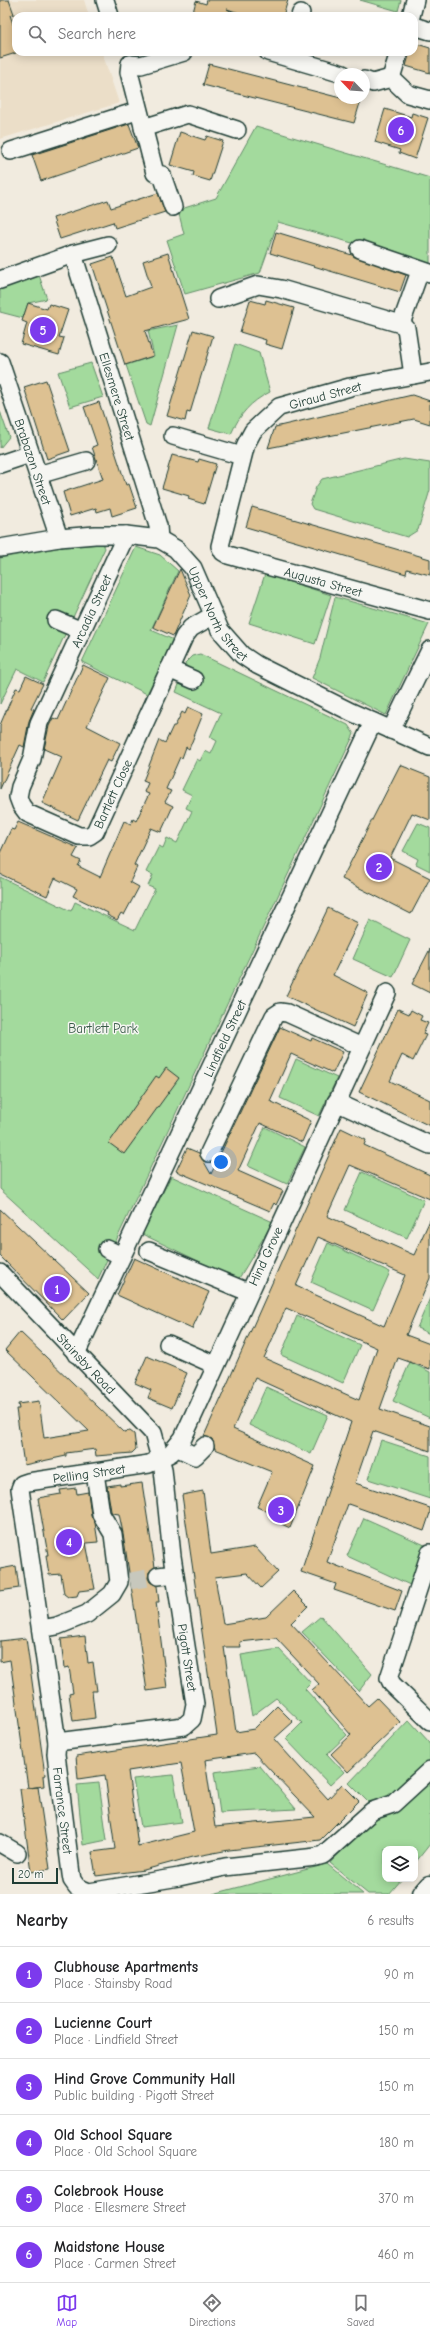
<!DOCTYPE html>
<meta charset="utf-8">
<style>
body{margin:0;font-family:"Comic Neue",sans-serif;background:#f2f2f2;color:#202124}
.controls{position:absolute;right:12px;bottom:12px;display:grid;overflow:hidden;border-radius:8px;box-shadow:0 2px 10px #0003}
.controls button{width:36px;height:36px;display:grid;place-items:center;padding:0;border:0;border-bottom:1px solid #e0e0e0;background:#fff;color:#202124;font:20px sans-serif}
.compass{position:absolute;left:334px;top:68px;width:36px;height:36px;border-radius:50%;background:#fff;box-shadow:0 2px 10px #0003;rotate:295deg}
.scale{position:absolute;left:12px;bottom:10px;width:46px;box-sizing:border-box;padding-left:4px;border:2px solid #1f3d34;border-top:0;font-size:11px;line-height:14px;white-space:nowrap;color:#1f3d34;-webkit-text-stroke:3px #f6f6f2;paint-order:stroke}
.you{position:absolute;left:221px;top:1162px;width:14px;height:14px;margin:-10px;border:3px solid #fff;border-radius:50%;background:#1a73e8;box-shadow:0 0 0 6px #1a73e833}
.badge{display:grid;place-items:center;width:26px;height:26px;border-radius:50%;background:#7c3aed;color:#fff;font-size:13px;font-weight:700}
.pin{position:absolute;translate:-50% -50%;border:2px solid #fff;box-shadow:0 1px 4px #0006}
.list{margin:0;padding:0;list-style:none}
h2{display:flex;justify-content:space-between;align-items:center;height:52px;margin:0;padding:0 16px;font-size:17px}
h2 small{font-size:13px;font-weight:400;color:#757577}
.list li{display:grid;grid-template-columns:26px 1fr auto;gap:12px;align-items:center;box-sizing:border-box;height:56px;padding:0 16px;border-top:1px solid #e0e0e0}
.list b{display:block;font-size:15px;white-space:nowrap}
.list p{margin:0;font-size:13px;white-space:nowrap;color:#757577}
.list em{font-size:13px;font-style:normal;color:#757577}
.icon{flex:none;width:22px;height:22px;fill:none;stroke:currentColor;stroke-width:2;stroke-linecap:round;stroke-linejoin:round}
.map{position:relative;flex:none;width:430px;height:1894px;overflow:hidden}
.search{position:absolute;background:#fff;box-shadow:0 2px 10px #0003;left:12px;right:12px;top:12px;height:44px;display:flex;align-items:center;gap:10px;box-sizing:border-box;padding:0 14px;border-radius:12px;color:#757577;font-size:15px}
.sheet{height:388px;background:#fff}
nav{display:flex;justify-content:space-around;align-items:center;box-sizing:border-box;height:56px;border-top:1px solid #e0e0e0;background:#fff;font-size:11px;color:#757577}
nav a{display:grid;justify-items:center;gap:2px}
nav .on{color:#7c3aed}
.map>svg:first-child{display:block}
.built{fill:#ebdec8}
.green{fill:#a3da9d;stroke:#618c68}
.building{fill:#ddc192;stroke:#1f3d34;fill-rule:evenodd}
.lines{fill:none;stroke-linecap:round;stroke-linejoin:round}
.minor-tunnel{stroke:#c7c8bd;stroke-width:17;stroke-dasharray:17 8;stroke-linecap:butt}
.minor-casing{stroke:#1f3d34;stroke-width:20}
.highway-casing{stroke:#1f3d34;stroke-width:25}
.minor{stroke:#f6f6f2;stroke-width:17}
.highway{stroke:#f6f6f2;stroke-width:22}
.labels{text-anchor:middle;stroke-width:3;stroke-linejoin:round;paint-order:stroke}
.street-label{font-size:13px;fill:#1f3d34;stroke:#f6f6f2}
.park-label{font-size:13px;fill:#395c49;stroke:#f6f6f2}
</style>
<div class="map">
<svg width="430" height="1894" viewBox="0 0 430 1894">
<rect width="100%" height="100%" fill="#f1ebdf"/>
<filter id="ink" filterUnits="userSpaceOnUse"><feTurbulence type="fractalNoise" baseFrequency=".025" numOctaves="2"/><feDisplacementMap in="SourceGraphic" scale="8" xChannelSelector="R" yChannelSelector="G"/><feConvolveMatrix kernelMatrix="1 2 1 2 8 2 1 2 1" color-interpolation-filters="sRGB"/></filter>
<g filter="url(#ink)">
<!-- built -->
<path class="built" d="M0,0H84L89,16H16V52H102L119,103L0,139Z"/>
<!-- green -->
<path class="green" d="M360,0H401L398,11Z
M256,126L430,178V265L278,222L260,273L185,294L167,240L184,234L178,210L216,198Z
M39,275L47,299L28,303L23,318L0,312V289Z
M178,325L150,426L146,424L126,365L154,356L148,331Z
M235,344L259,353L270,392C250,402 240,414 231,434L209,428Z
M91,363L103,397L70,407L58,372Z
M0,411L9,437L0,448Z
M404,459L430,463V490L418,530L407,537L313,509L310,504L316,487L322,479Z
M103,544L105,548L43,682L17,669L0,704V558L68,546Z
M136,547L160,555L178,571L151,630L174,640L147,694L82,662Z
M265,574L331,595L315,644L249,623Z
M335,597L429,624L386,715L312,678L320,658Z
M200,654L348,725L354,734L98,1279L0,1189V877L71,911L75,902L135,930L155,889L148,886L153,875L146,872L159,846L163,848L167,838L177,843L192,811L186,808L192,795L182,790L197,759L200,761L205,751L211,754L217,741L210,737L221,713L176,692L180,682L196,689L202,676L187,668L185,663L192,656Z
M418,823L430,828V871L416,864L418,859L403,851Z
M370,920L410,940L393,977L353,959Z
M296,1059L337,1078L319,1116L280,1098Z
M265,1127L305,1147L287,1184L248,1166Z
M362,1172L424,1200L407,1238L345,1210Z
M171,1176L273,1222L238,1280L142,1234Z
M328,1243L390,1272L373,1310L311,1282Z
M430,1298V1334L417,1328Z
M297,1316L360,1345L343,1383L281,1355Z
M410,1362L430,1372V1418L393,1401Z
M266,1387L328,1415L311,1454L249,1425Z
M381,1440L430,1456V1499L368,1479Z
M364,1518L427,1546L410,1585L347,1556Z
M321,1616L372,1674L359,1691L302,1632Z
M279,1649L311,1683L305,1689L347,1735L327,1754L344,1772L330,1785L286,1739L302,1723L276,1698L252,1716L241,1655Z
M409,1720L430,1743V1844L415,1863V1849H385V1879H402L389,1894H368L330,1863L378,1812L349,1783Z
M260,1766L296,1809L220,1813L214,1772Z
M173,1775L182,1822L141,1827L133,1779Z
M99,1783L107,1840L83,1845L77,1785Z
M327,1864L363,1894H213Z"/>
<!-- building -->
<path class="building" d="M0,0H9L14,14L10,15L16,33V53L0,58Z
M207,0H288L283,16H249L227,9L234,13V16H192L196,1L206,4Z
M414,43L430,48V73L406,66L410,52H414Z
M209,64L360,103L354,123L203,85Z
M385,109L411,117L412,113L428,118L415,159L399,153L400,150L375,142Z
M129,124L138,148L41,181L32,155Z
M180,132L205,140L207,136L223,141L210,181L193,176L194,172L170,165Z
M158,193L165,212L115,228L113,222L60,239L53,218L108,200L111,208Z
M276,232L352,255L406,275L400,292L270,253Z
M168,253L189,319L145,331L153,356L125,365L92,264L113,257L126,296L151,287L143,261Z
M250,300L265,304L266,300L294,308L282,349L265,344L266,340L240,332Z
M28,303L47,309L49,304L68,310L59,337L64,338L59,355L21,344L27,323L22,321Z
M193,330L213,336L190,413L187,412L185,421L167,416Z
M46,380L70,451L47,459L24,387Z
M412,395L430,401V424L414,419L268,448L275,427Z
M99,402L126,485L129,484L137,508L112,516L110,508L97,512L96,508L70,516L63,492L103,479L92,447L97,445L84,407Z
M172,455L198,462L199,459L216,464L204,504L188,499L189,496L162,488Z
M252,507L430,559V575L407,569L406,574L246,527Z
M180,569L191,595L173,636L153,627Z
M83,665L110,678L87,726L120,743L111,762L107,760L78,820L42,803L62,757L44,749L49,726L53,718L58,720Z
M26,676L43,684L31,708L34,709L29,721L24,747L20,745L0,789V725L16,688L20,689Z
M188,707L203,714L189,749L186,747L182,758L180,757L166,789L171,791L165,802L173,806L168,817L161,832L151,828L134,865L137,867L130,882L139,887L124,915L121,913L117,920L107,915L108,913L73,896L77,889L55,878L47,896L0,874V853L11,829L14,830L18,822L78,848L73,857L81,861L78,866L100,877L124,821L131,824L133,819L136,821L149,794L144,792L148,783L143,781L159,740L165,743L173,726H175L182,712L185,714Z
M400,765L430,777V820L412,813L390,858L430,878L411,914L342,879Z
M328,908L358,923L333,975L368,993L353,1027L286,996Z
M430,949V993L412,984Z
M398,1009L409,1014L411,1010L422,1016L420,1020L428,1023L423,1034L426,1035L413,1061L402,1055L390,1081L430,1100V1126L359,1092Z
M280,1027L311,1041L312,1038L343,1052L333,1073L291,1054L270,1101L311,1121L302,1142L260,1123L238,1171L283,1191L276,1205L274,1203L270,1211L176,1171L187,1148L199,1153L211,1174Z
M166,1068L179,1078L124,1154L109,1143L156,1076L159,1078Z
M341,1128L366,1140L364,1145L430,1175V1199L350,1165L327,1216L414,1255L430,1220V1278L406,1335L430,1344V1369L398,1358L380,1409L430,1426V1451L373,1431L355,1483L430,1508V1513L424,1531L348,1504L327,1562L402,1591L395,1611L334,1590L336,1584L301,1572L351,1422L255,1378L233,1429L315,1466L290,1528L271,1519L273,1514L257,1507L272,1472L215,1449L212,1439L204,1436ZM318,1237L405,1275L384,1326L296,1286ZM286,1308L377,1348L359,1400L264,1358Z
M0,1209L89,1293L63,1320L0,1256Z
M134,1258L209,1292L192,1329L117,1295Z
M20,1332L124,1432L130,1431L134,1434L136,1449L132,1453L96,1456L95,1449L66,1453V1456L24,1465L16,1409H19L18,1404L39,1401L44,1438L89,1431L5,1350Z
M147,1356L187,1373L172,1408L148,1398L151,1390L135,1383Z
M142,1483L155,1567L149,1572L148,1578L150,1582L157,1586L159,1602H156L167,1688L147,1691L123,1533L119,1514L112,1513L111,1511L107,1486L120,1484V1486Z
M76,1488L77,1494L88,1492L91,1515L95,1523L98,1542L86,1543L95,1589L79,1591L77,1596L68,1597L64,1594L61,1574L49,1575L46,1555H48L38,1498L61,1494L60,1490Z
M203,1491L211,1554L255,1547L278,1572L261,1588L247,1573L215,1577L223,1624L266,1617L293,1591L308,1606L291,1623L368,1706L377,1698L400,1722L348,1772L331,1754L351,1735L312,1690L319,1684L276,1638L240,1642L241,1647H224L236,1732L254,1729L277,1706L293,1722L274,1739L328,1799L342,1784L359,1801L320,1840L229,1850L192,1857L144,1870L96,1876L92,1852L115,1849L105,1775L78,1779L76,1756L217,1735L182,1495ZM254,1753L315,1817L215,1827L205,1760ZM181,1763L194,1832L138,1846L128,1771Z
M16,1566L19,1588L0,1591V1569Z
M85,1636L88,1663L93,1662L97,1691H92L95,1718L73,1721L69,1694L73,1693L69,1667L64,1668L61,1639Z
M26,1638L45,1775L43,1776L44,1786L28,1788L10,1660L0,1662V1641Z
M38,1787L50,1869L31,1872L20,1789Z"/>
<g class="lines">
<!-- minor-tunnel -->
<path class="minor-tunnel" d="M130,1581L158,1576"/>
<!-- minor casing -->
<g class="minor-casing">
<g id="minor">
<path d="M105,0L110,16"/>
<path d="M300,16L301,13"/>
<path d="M411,16L415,0"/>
<path d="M414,26L430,31"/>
<path d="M268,52L343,74"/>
<path d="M130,64L129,72L155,173L162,175L173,207"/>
<path d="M130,64L141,65L184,52"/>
<path d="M391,78L408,94L430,100"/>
<path d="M391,78L399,52"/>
<path d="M364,80L373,83L391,78"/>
<path d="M143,128L188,114L237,130"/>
<path d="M11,151L137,111"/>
<path d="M360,249L430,273"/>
<path id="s1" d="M73,254L158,526L159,539"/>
<path d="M0,280L73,254L108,245"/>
<path d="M218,299L258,285L281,289L401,324L406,328L413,375"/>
<path d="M401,324L420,271"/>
<path id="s2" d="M0,362L59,538"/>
<path id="s3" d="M430,372L350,387L279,407L253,431L246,444L220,546L223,552L228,555L430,611"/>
<path d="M173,436L242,456"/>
<path d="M0,464L30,454"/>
<path d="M38,475L86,461"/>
<path id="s4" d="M126,535L39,723L32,759L20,787L18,797L21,805L27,813L79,836H89L95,832L184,637L191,628L212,616"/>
<path id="s5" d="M0,548L59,538L95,535H126L159,539L176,549L193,568L220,630L242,655L257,665L351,712L430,747"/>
<path d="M56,620L82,631"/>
<path d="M169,669L194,680"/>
<path d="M391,730L430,650"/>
<path id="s6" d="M387,993L183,1438L171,1453L149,1464L28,1482L22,1484L20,1489L57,1742L56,1754L71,1874L72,1880L77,1887L89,1892L179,1877L225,1867L316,1857L323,1855L372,1811L393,1804L430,1770"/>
<path d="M336,1102L430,1145"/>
<path d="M209,1153L274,1016L280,1012L287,1013L362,1047"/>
<path d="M107,1249L122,1256"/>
<path d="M149,1251L248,1292"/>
<path id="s7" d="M0,1273L153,1433L163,1469L172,1556L195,1704L192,1719L184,1726L57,1742"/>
<path d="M168,1344L215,1365"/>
<path id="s8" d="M76,1354L373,722"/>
<path d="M176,1447L195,1456L205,1446"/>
<path d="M430,1553L389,1678L392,1684L430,1721"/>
<path d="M158,1576L175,1574"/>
<path d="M41,1629L57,1626L87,1614L112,1594L119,1582L113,1534L101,1514L95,1473"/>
<path d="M0,1843L17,1853"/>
</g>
</g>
<!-- highway casing -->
<g class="highway-casing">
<path id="highway" d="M424,1894L430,1887"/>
</g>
<!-- minor -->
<use href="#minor" class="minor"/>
<!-- highway -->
<use href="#highway" class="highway"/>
</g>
</g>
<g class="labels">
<!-- street labels -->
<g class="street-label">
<text transform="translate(325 395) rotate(-15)" y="5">Giraud Street</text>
<text dy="5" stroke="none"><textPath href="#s1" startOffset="149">Ellesmere Street</textPath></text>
<text dy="5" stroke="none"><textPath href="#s2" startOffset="105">Brabazon Street</textPath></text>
<text dy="5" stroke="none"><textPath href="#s3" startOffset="422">Augusta Street</textPath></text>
<text transform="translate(91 611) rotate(-65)" y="5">Arcadia Street</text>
<text dy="5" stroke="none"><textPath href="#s5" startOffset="258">Upper North Street</textPath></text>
<text dy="5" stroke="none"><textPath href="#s4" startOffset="419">Bartlett Close</textPath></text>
<text dy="5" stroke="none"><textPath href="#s8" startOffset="349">Lindfield Street</textPath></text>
<text transform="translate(265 1256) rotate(-65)" y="5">Hind Grove</text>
<text dy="5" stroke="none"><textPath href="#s7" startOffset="125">Stainsby Road</textPath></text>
<text transform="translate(89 1473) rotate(-8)" y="5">Pelling Street</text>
<text dy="5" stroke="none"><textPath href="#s7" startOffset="449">Pigott Street</textPath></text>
<text dy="5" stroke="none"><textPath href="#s6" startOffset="992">Farrance Street</textPath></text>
</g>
<!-- park labels -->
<g class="park-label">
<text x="103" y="1033">Bartlett Park</text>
</g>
</g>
</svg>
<div class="controls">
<button><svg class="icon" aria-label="layers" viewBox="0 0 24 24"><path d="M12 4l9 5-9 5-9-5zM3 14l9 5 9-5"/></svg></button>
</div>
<svg class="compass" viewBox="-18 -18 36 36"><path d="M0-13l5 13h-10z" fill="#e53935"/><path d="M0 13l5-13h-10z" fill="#757577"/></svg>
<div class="scale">20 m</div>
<div class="you"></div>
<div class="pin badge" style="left:57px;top:1289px">1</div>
<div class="pin badge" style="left:379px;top:867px">2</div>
<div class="pin badge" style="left:281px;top:1510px">3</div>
<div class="pin badge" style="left:69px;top:1542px">4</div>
<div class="pin badge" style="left:43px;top:330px">5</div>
<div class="pin badge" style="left:401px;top:130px">6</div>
<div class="search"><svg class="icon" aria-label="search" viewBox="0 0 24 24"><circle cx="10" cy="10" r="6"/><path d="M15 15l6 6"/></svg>Search here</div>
</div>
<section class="sheet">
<h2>Nearby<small>6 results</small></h2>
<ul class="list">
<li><span class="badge">1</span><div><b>Clubhouse Apartments</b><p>Place · Stainsby Road</p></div><em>90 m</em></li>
<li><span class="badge">2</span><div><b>Lucienne Court</b><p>Place · Lindfield Street</p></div><em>150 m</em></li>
<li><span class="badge">3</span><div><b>Hind Grove Community Hall</b><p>Public building · Pigott Street</p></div><em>150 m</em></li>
<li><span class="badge">4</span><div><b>Old School Square</b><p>Place · Old School Square</p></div><em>180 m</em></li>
<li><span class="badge">5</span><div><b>Colebrook House</b><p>Place · Ellesmere Street</p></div><em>370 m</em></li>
<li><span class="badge">6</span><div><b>Maidstone House</b><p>Place · Carmen Street</p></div><em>460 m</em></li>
</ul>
</section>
<nav>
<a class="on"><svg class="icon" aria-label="map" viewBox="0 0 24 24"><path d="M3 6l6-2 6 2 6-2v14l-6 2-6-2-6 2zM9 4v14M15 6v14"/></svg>Map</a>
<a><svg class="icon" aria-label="directions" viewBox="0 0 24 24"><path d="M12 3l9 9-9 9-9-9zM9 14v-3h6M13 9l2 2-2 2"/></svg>Directions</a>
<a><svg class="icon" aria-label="saved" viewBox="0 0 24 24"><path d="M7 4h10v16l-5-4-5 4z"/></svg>Saved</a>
</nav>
